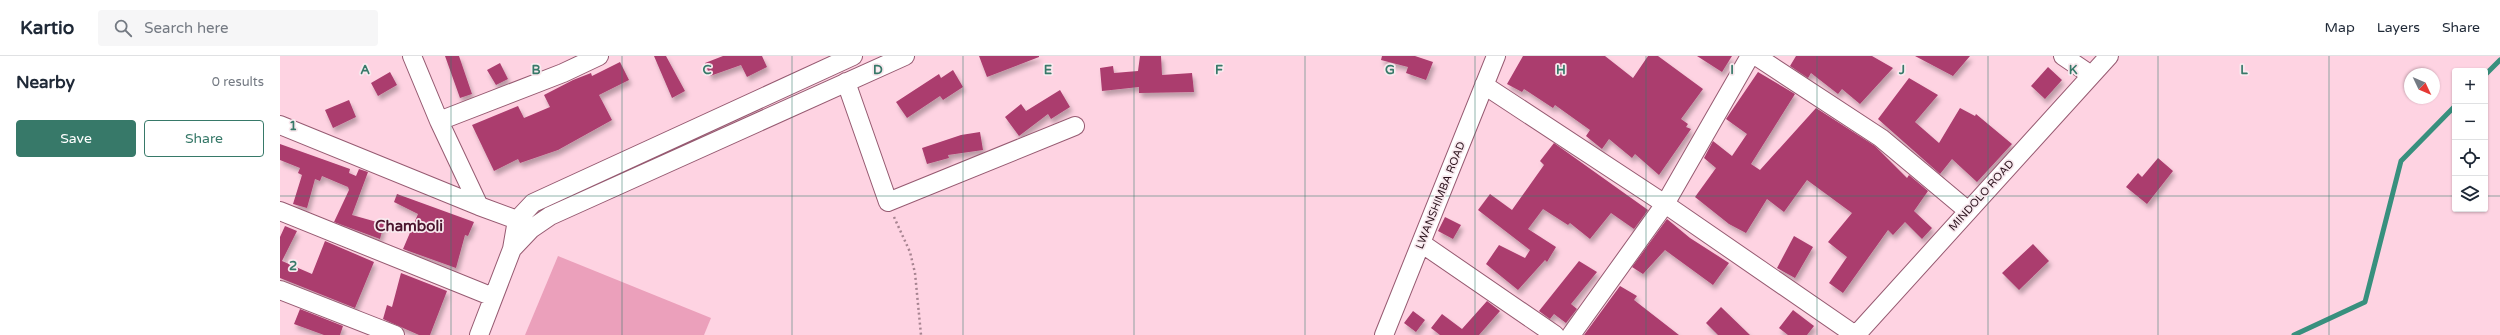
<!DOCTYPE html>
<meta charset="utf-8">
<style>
body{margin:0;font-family:"Varela Round",sans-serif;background:#f6f6f7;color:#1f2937}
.controls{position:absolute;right:12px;top:12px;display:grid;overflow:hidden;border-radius:4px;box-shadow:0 1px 3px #0004}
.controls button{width:36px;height:36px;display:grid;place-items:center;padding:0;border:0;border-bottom:1px solid #e0e1e3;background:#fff;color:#1f2937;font:20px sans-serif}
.compass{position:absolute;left:2124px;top:12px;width:36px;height:36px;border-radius:50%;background:#fff;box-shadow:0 1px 3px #0004;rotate:134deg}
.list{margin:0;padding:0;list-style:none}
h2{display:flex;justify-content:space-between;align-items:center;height:52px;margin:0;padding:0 16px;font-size:17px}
h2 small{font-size:13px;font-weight:400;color:#747a83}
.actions{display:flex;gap:8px;padding:12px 16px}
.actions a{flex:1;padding:9px 0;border:1px solid #377969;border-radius:4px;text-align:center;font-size:14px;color:#377969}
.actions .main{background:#377969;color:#fff}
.icon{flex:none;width:22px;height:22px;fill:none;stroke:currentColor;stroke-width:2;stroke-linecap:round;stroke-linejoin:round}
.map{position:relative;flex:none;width:2220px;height:279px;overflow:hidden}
header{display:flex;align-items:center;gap:24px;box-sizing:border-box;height:56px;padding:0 20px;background:#fff;border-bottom:1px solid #e0e1e3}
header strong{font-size:19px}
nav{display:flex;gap:22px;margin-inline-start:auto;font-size:14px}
.search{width:280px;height:36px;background:#f6f6f7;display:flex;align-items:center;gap:10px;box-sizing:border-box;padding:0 14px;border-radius:4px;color:#747a83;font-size:15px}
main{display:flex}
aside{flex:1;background:#fff}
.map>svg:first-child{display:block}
.green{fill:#eba0bb}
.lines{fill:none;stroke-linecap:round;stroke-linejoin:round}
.stream{stroke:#38907e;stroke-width:5}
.building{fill:#ab3c6e;filter:url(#shadow)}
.minor-casing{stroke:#965a71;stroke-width:20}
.path{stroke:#a78491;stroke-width:2.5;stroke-dasharray:2 3;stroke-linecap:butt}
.minor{stroke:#fff;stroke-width:18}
.grid{fill:none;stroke:#377969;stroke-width:1;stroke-opacity:0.55}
.labels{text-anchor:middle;stroke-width:3.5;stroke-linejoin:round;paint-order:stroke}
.street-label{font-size:11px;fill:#2a111b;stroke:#f8e9ee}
.district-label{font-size:15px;font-weight:bold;fill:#4a142d;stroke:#f8e9ee}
.grid-label{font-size:13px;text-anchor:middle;font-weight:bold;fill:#377969;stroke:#f8e9ee;stroke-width:3.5;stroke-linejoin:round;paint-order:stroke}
</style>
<header>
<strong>Kartio</strong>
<div class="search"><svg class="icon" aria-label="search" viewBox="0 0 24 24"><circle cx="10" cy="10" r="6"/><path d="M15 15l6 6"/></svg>Search here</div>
<nav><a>Map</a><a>Layers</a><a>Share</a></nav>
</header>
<main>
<aside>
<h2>Nearby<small>0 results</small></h2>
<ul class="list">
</ul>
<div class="actions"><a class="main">Save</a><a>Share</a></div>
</aside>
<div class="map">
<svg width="2220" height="279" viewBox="0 0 2220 279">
<defs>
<filter id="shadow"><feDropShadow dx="2.5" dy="4.5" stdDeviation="2" flood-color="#0004"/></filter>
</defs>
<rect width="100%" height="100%" fill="#fed3e2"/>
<!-- green -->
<path class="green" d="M278,200L431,262L424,279H245Z"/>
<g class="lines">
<!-- stream -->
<path class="stream" d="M2205,19L2220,4
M2014,279L2085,246L2121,105L2175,50"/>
</g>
<!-- building -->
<path class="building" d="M165,0H179L192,38L180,42Z
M374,0H386L405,35L392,42Z
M443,0H482L487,11L467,21L461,9L430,20L425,7Z
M699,0H759V1L707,21Z
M860,0H881L882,19L912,17L914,36L859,37V31L822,35L820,12L833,10L834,17L858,15Z
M1102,0H1135L1153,6L1146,24L1126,17L1128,11L1101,4Z
M1243,0H1325L1353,22L1368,0H1378L1423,33L1401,63L1408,68L1406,71L1411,73L1379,119L1355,98L1352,102L1329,83L1322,93L1306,80L1310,74L1275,49L1273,52L1244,33L1242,36L1227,28Z
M1417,0H1452L1442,16Z
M1516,0H1592L1613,12L1580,48L1562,33L1558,38L1531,17L1528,22L1510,10Z
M1635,0H1690L1673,20Z
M340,6L349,24L319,39L332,64L278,94L240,107L238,103L214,115L192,69L238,50L244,62L270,51L264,39L293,24L311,17L312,20Z
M220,7L228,23L216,29L207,14Z
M1768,11L1782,24L1765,43L1751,30Z
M673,14L683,31L663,44L660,40L627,62L616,46L659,18L661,22Z
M110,16L117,29L98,40L91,27Z
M1478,16L1515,38L1471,108L1480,114L1536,52L1595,90L1627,122L1629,119L1648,135L1634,155L1652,172L1642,183L1625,166L1613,179L1608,174L1563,237L1549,227L1567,201L1548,186L1572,157L1527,124L1504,156L1487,143L1466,177L1449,168L1415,141L1436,112L1424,102L1433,85L1452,100L1467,78L1446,63Z
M1629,22L1658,39L1635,66L1659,87L1680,52L1695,60L1696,58L1732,88L1697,126L1672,103L1660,118L1598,63Z
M780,34L790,51L771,63L768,58L739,80L725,61L741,48L746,55Z
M69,44L76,61L53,72L45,54Z
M700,76L703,94L668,99L669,102L647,108L642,92L681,79Z
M1274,87L1368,154L1354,173L1331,157L1310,183L1290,167L1288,169L1263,153L1248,173L1276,191L1267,206L1265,204L1238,234L1206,208L1219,189L1245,202L1250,194L1198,154L1210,138L1232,154L1264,109L1260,105Z
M0,88L70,113L69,117L76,120L79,113L88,116L72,159L104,168L100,183L54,166L69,134L68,131L42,120L40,125L35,123L27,152L13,148L22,119L18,117L20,112L0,104Z
M1878,102L1893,115L1867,148L1846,131L1858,117L1862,121Z
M117,138L194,166L188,180L185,179L176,212L123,193L138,158L114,146Z
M1165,161L1181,169L1173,183L1158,175Z
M1387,163L1410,182L1449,207L1433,229L1385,194L1363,218L1352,211Z
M5,170L17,175L2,205L32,218L45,185L94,206L75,252L0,222V181Z
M1514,180L1533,191L1515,222L1497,212Z
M1753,188L1769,205L1739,234L1722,217Z
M1299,205L1317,216L1291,248L1297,253L1286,267L1274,258L1270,263L1259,255Z
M121,217L167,235L150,279H139L103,263L107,249L112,251Z
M1340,230L1357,240L1354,244L1399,279H1304Z
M1207,245L1220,255L1199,279H1160L1151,272L1162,258L1182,273Z
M1441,251L1470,279H1438L1426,267Z
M20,253L63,270L60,279H44L14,268Z
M1513,254L1534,270L1527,279H1508L1499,272Z
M1133,255L1145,264L1136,276L1124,267Z"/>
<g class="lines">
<!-- minor casing -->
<g class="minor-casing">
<path id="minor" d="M132,0L159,65L199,150L237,164L247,171
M1476,0L1601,82L1687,154
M1783,0L1811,19
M566,26L608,146L795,70
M1204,29L1385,148L1575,279
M159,65L283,17L319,0
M0,69L199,150
M0,155L213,241
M1141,187L1275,279
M232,193L251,173L270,160L625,0
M0,234L115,279
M199,279L232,193L237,164L253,147L573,0
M1104,279L1216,0
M1291,279L1385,148L1470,0
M1576,279L1829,0"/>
</g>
<!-- path -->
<path class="path" d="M614,161L630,196L635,217L641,279"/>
<!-- minor -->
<use href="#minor" class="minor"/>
</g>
<!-- grid -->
<path class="grid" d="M171,0V279M342,0V279M512,0V279M683,0V279M854,0V279M1025,0V279M1195,0V279M1366,0V279M1537,0V279M1708,0V279M1878,0V279M2049,0V279M0,140H2175M2205,140H2220"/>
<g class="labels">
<!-- street labels -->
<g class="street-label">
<text transform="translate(1160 139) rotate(-68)" y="4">LWANSHIMBA ROAD</text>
<text transform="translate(1701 139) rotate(-48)" y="4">MINDOLO ROAD</text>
</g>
<!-- district labels -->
<g class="district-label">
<text x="129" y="175">Chamboli</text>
</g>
</g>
<g class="grid-label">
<text x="85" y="18">A</text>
<text x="256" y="18">B</text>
<text x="427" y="18">C</text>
<text x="598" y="18">D</text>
<text x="768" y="18">E</text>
<text x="939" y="18">F</text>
<text x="1110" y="18">G</text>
<text x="1281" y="18">H</text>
<text x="1452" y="18">I</text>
<text x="1622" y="18">J</text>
<text x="1793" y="18">K</text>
<text x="1964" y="18">L</text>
<text x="13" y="74">1</text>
<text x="13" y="214">2</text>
</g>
</svg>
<div class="controls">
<button>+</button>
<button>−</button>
<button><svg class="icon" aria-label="locate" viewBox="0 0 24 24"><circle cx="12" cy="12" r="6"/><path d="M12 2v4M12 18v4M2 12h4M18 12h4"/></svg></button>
<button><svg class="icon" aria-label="layers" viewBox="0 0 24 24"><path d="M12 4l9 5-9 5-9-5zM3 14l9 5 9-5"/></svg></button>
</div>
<svg class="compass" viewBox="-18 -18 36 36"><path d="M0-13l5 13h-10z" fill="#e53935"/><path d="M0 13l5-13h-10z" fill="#747a83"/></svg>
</div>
</main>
